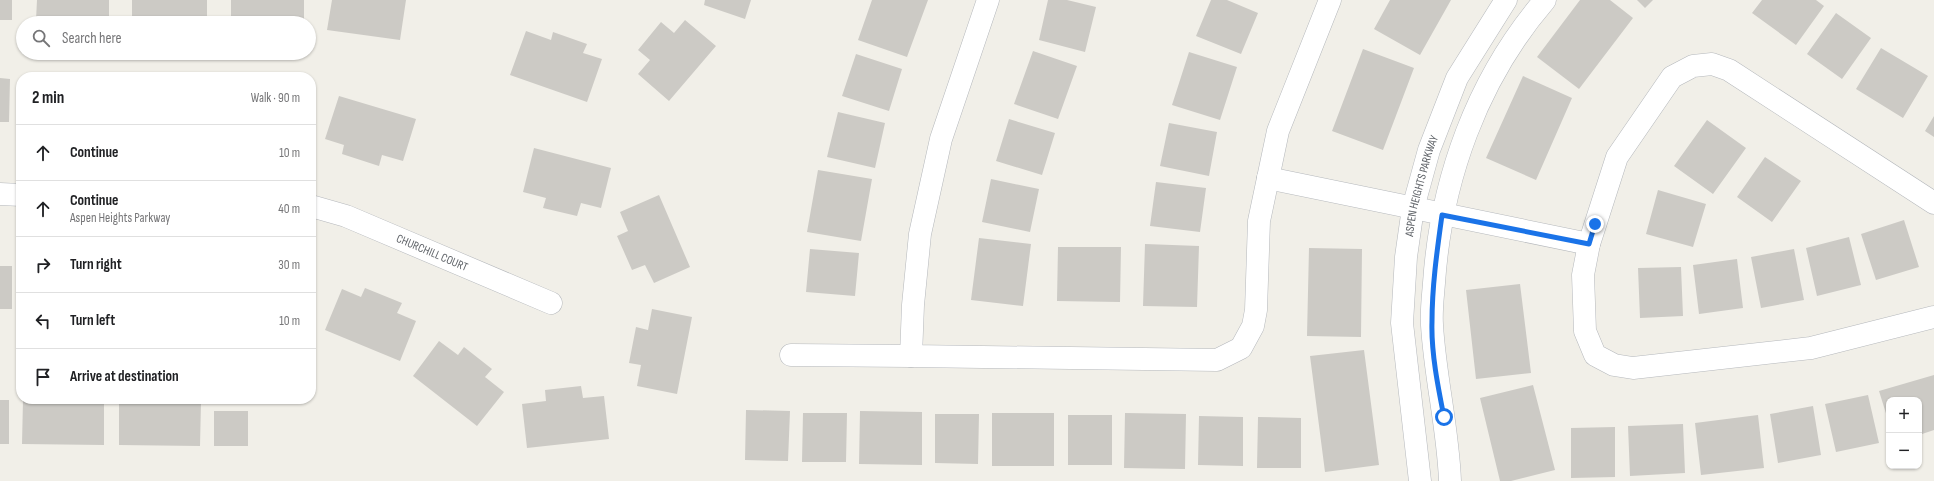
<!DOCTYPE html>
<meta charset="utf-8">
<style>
body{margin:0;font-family:"Sofia Sans Condensed",sans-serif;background:#f2f2f2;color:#202124}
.controls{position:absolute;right:12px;bottom:12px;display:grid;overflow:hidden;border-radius:8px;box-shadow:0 1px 3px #0004}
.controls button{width:36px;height:36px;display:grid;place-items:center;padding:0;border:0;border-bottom:1px solid #e0e0e0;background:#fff;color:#202124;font:20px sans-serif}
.stop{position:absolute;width:12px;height:12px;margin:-9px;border:3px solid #1a73e8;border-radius:50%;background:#fff}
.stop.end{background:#1a73e8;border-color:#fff;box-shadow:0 1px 4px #0008}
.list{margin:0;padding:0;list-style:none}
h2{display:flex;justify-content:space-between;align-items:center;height:52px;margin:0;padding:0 16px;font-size:17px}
h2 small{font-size:13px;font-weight:400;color:#757577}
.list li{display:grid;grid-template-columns:26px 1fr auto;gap:12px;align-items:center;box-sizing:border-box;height:56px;padding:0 16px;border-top:1px solid #e0e0e0}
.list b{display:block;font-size:15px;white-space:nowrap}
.list p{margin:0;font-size:13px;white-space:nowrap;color:#757577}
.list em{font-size:13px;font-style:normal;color:#757577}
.icon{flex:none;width:22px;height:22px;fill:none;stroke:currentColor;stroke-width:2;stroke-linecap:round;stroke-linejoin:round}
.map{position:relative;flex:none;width:1934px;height:481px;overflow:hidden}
.search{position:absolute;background:#fff;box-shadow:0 1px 3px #0004;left:16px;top:16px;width:300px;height:44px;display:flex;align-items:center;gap:10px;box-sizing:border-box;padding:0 14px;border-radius:22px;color:#757577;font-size:15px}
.panel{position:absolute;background:#fff;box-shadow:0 1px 3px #0004;left:16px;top:72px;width:300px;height:332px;border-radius:16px}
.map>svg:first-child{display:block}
.building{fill:#cccac5}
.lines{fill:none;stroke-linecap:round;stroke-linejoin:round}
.street-casing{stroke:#b5b8bc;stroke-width:23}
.street{stroke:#fff;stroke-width:22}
.route{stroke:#1a73e8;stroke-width:5}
.labels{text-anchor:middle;stroke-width:4;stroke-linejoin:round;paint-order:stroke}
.street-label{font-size:12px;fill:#5f6368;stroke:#fff}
</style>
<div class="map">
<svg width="1934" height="481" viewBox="0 0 1934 481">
<rect width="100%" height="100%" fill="#f1efe8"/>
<!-- building -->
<path class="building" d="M0,0H12V20H0Z
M37,0H109V21L36,20Z
M132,0H207V23L132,22Z
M231,0H304V23H231Z
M332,0H406L400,40L327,30Z
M705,0H751L745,19L704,5Z
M872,0H928L907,57L858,40Z
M1048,0H1067L1096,7L1085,52L1039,40Z
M1211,0H1227L1258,13L1241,54L1196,36Z
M1390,0H1451L1420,55L1374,29Z
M1580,0H1610L1633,18L1579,89L1537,57Z
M1637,0H1653L1645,8Z
M1762,0H1816L1824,6L1796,45L1752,13Z
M1836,13L1871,38L1842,79L1807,54Z
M685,20L716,46L669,101L638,74L650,60L638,50L661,22L674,33Z
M526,31L551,40L553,32L587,44L583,53L602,59L587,102L510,75Z
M1881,48L1928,76L1903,118L1856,89Z
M1363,49L1414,68L1383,150L1332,131Z
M1033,51L1077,66L1058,119L1014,104Z
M1189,52L1237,67L1220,120L1172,105Z
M856,54L902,69L889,111L842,96Z
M1523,76L1572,98L1536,180L1486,158Z
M0,78L10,79L9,122H0Z
M339,96L416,119L403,161L382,155L379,166L342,154L344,145L325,139Z
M838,112L885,123L875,168L827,157Z
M1934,116V137L1925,131Z
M1009,119L1055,133L1042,175L996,161Z
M1707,120L1746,148L1713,194L1674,166Z
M1169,123L1217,132L1209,176L1160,166Z
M534,148L611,168L601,208L581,203L577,216L543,208L546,198L523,192Z
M1765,157L1801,181L1772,222L1737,197Z
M818,170L872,179L861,241L807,232Z
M991,179L1039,189L1030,232L982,222Z
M1156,182L1206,188L1200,232L1150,226Z
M1658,190L1706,204L1693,247L1646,234Z
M659,195L690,267L654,283L645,265L632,270L617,236L628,231L620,212Z
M1904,220L1919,267L1876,280L1861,234Z
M1849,237L1861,285L1817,296L1806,248Z
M979,238L1031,244L1023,306L971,300Z
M1145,244L1199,246L1197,307L1143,306Z
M1058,247H1121L1120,302L1057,301Z
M1309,248L1362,249L1361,337L1307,336Z
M810,249L859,253L855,296L806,292Z
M1794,249L1804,300L1761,308L1751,257Z
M1737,259L1743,308L1699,314L1693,265Z
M0,266H12V309H0Z
M1681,267L1683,316L1640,318L1638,268Z
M1520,284L1531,373L1476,379L1466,290Z
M365,288L402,303L397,313L416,321L400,361L325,330L342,289L361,297Z
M652,309L692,317L677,394L637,386L641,365L629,363L636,327L648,330Z
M439,341L458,355L464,347L492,369L485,377L504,392L477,426L413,376Z
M1364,350L1379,465L1325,472L1310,356Z
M1934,375V430L1919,435V400H1889V423L1879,391Z
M1533,385L1555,470L1511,481H1500L1480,398Z
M581,386L583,398L604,396L609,439L527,448L522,404L546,401L545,390Z
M1868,395L1879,443L1836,452L1825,404Z
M45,399H83V401H104V445L22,444L23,400L45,401Z
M141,399H177V402H201L200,446L119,445V401L141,402Z
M0,400H9V444H0Z
M1813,406L1821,455L1778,463L1770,414Z
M746,410L790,411L788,461L745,460Z
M214,411H248V446H214Z
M860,411L922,412V465L859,464Z
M803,413H847L846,462H802Z
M992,413H1054V466H992Z
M1125,413L1186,414L1185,469L1124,468Z
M935,414H979L978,464L935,463Z
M1068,415H1112V465H1068Z
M1758,415L1764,468L1701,475L1695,423Z
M1199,416L1243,417V466L1198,465Z
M1258,417L1301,418V468H1257Z
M1683,424L1685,473L1630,476L1628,426Z
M1615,427V477L1571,478V428Z"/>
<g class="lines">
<!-- street casing -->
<g class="street-casing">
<g id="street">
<path d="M988,0L941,139L920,234L913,305L911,356L1217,360L1241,348L1253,326L1256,310L1259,221L1278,131L1330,0"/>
<path d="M1268,178L1589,244"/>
<path d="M0,194L21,195"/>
<path d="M1934,203L1729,70L1712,64L1693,66L1672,77L1617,157L1589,244L1583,275L1585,331L1595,355L1614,365L1633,368L1811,348L1934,317"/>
<path id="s1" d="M311,206L346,216L551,303"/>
<path d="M791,355L911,356"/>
<path id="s2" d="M1420,481L1402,323L1406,257L1413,208L1429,150L1457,78L1506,0"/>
<path d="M1450,481C1448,428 1435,377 1432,325C1431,311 1433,296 1434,283C1441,180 1477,79 1545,0"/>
</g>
</g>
<!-- street -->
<use href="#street" class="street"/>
</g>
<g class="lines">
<!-- route -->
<path class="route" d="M1444,417C1438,387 1431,352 1432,322C1432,286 1437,251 1442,215L1589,244L1595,224"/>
</g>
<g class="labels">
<!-- street labels -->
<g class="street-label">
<text dy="4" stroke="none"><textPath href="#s2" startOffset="298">ASPEN HEIGHTS PARKWAY</textPath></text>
<text dy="4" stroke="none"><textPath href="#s1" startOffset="130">CHURCHILL COURT</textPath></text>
</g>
</g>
</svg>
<div class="controls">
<button>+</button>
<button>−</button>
</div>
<div class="stop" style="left:1444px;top:417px"></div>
<div class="stop end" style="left:1595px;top:224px"></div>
<div class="search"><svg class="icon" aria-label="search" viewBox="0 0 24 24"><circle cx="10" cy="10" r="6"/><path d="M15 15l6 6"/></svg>Search here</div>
<section class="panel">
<h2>2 min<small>Walk · 90 m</small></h2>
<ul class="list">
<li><svg class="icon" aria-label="ahead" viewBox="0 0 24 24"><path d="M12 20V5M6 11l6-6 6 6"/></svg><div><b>Continue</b></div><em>10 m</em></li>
<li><svg class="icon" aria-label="ahead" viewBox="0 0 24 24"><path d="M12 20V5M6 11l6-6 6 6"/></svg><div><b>Continue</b><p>Aspen Heights Parkway</p></div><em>40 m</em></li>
<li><svg class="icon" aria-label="right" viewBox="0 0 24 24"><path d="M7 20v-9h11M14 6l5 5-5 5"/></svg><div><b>Turn right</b></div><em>30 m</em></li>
<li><svg class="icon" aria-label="left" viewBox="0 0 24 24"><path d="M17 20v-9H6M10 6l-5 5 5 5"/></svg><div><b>Turn left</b></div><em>10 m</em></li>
<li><svg class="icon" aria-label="arrive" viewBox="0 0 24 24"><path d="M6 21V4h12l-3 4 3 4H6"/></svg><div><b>Arrive at destination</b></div></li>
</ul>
</section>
</div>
